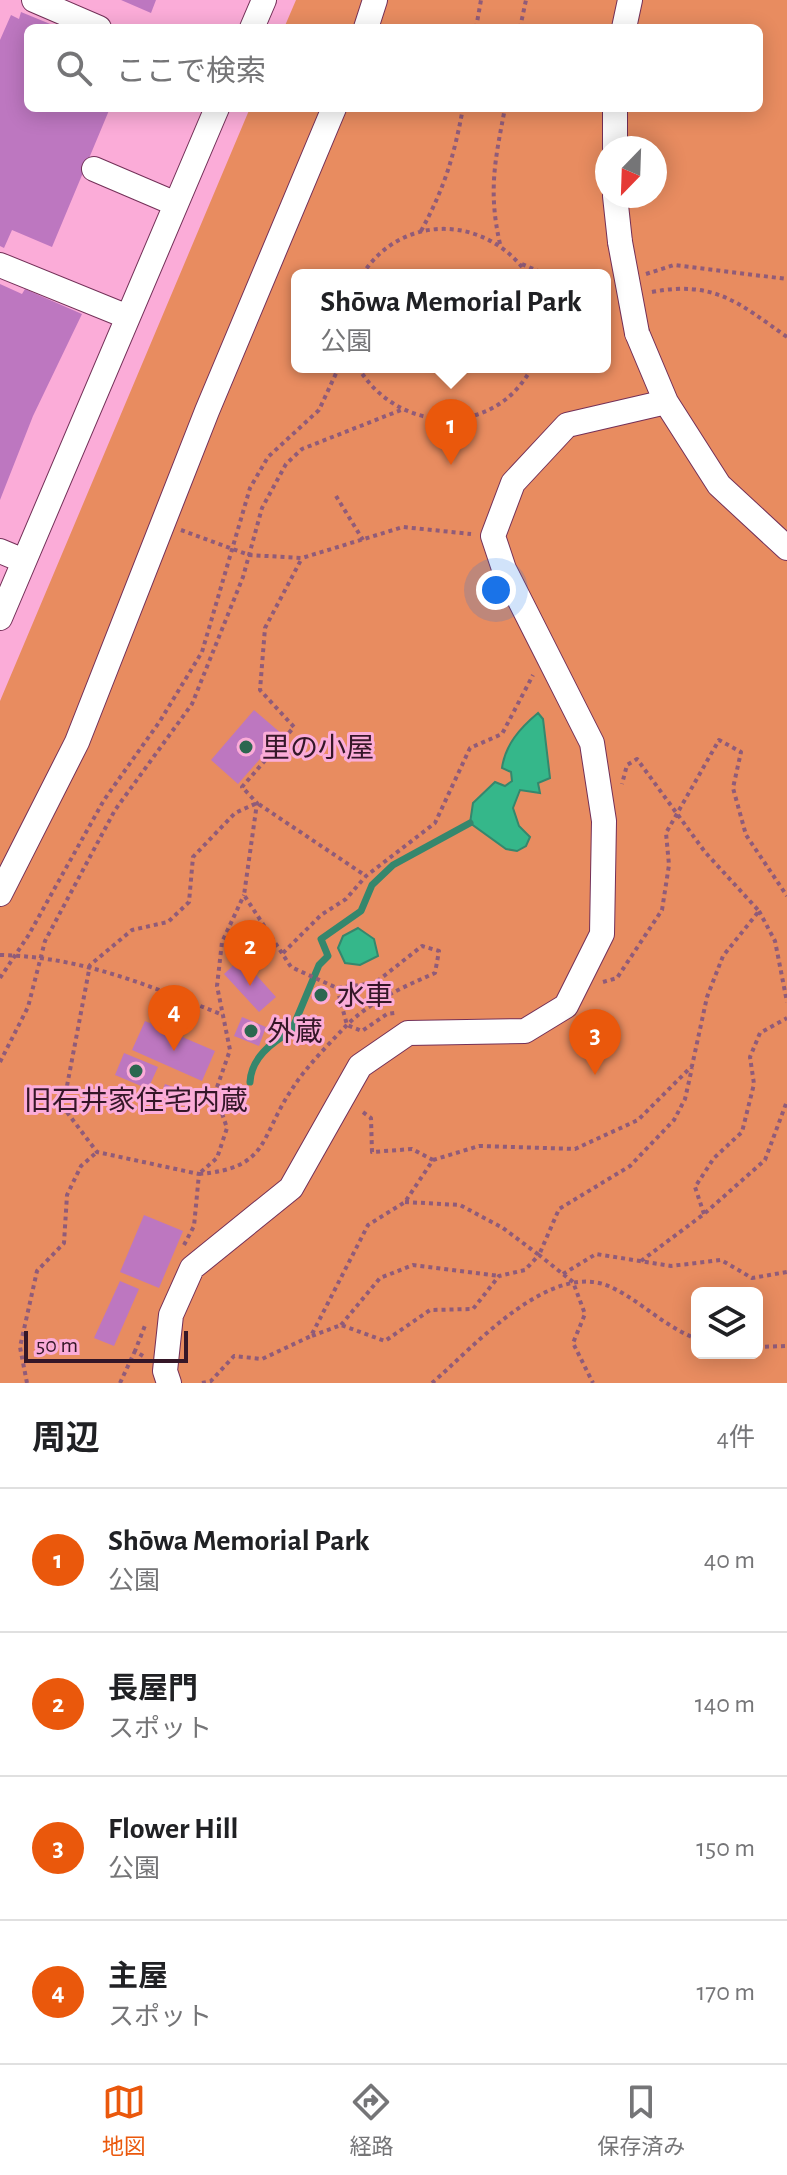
<!DOCTYPE html>
<html lang="ja">
<meta charset="utf-8">
<style>
body{margin:0;font-family:"Alegreya Sans","Noto Sans JP",sans-serif;background:#f2f2f2;color:#202124}
.controls{position:absolute;right:24px;bottom:24px;display:grid;overflow:hidden;border-radius:12px;box-shadow:0 4px 20px #0003}
.controls button{width:72px;height:72px;display:grid;place-items:center;padding:0;border:0;border-bottom:2px solid #e0e0e0;background:#fff;color:#202124;font:40px sans-serif}
.compass{position:absolute;left:595px;top:136px;width:72px;height:72px;border-radius:50%;background:#fff;box-shadow:0 4px 20px #0003;rotate:203deg}
.scale{position:absolute;left:24px;bottom:20px;width:164px;box-sizing:border-box;padding-left:8px;border:4px solid #351728;border-top:0;font-size:22px;line-height:28px;white-space:nowrap;color:#351728;-webkit-text-stroke:6px #fbacd8;paint-order:stroke}
.you{position:absolute;left:496px;top:590px;width:28px;height:28px;margin:-20px;border:6px solid #fff;border-radius:50%;background:#1a73e8;box-shadow:0 0 0 12px #1a73e833}
.badge{display:grid;place-items:center;width:52px;height:52px;border-radius:50%;background:#ea580c;color:#fff;font-size:26px;font-weight:700}
.pin{position:absolute;translate:-50% -66px;filter:drop-shadow(0 2px 4px #0008)}
.pin::after{content:'';position:absolute;top:42px;width:28px;height:24px;background:inherit;clip-path:polygon(0 0,100% 0,50% 100%)}
.popup{position:absolute;left:291px;top:269px;width:320px;height:104px;box-sizing:border-box;display:grid;place-content:center;border-radius:12px;background:#fff;filter:drop-shadow(0 2px 6px #0005);font-size:26px;white-space:nowrap;color:#757577}
.popup b{font-size:30px;color:#202124}
.popup::after{content:'';position:absolute;left:50%;top:100%;margin-left:-16px;border:16px solid transparent;border-top-color:#fff}
.list{margin:0;padding:0;list-style:none}
h2{display:flex;justify-content:space-between;align-items:center;height:104px;margin:0;padding:0 32px;font-size:34px}
h2 small{font-size:26px;font-weight:400;color:#757577}
.list li{display:grid;grid-template-columns:52px 1fr auto;gap:24px;align-items:center;box-sizing:border-box;height:144px;padding:0 32px;border-top:2px solid #e0e0e0}
.list b{display:block;font-size:30px;white-space:nowrap}
.list p{margin:0;font-size:26px;white-space:nowrap;color:#757577}
.list em{font-size:26px;font-style:normal;color:#757577}
.icon{flex:none;width:44px;height:44px;fill:none;stroke:currentColor;stroke-width:2;stroke-linecap:round;stroke-linejoin:round}
.map{position:relative;flex:none;width:787px;height:1383px;overflow:hidden}
.search{position:absolute;background:#fff;box-shadow:0 4px 20px #0003;left:24px;right:24px;top:24px;height:88px;display:flex;align-items:center;gap:20px;box-sizing:border-box;padding:0 28px;border-radius:12px;color:#757577;font-size:30px}
.sheet{height:680px;background:#fff}
nav{display:flex;justify-content:space-around;align-items:center;box-sizing:border-box;height:112px;border-top:2px solid #e0e0e0;background:#fff;font-size:22px;color:#757577}
nav a{display:grid;justify-items:center;gap:4px}
nav .on{color:#ea580c}
.map>svg:first-child{display:block}
.green{fill:#e88c60;fill-rule:evenodd}
.water{fill:#35b78a;stroke:#35876d;stroke-width:2}
.lines{fill:none;stroke-linecap:round;stroke-linejoin:round}
.stream{stroke:#35876d;stroke-width:7}
.building{fill:#bd77c0}
.minor-casing{stroke:#733058;stroke-width:26}
.path{stroke:#905b79;stroke-width:4;stroke-dasharray:4 4;stroke-linecap:butt}
.minor{stroke:#fff;stroke-width:24}
.minor-bridge-casing{stroke:#733058;stroke-width:26;stroke-linecap:butt}
.minor-bridge{stroke:#fff;stroke-width:24}
.poi-dot{fill:#2c6750;stroke:#fbacd8;stroke-width:3}
.labels{text-anchor:middle;stroke-width:6;stroke-linejoin:round;paint-order:stroke}
.poi-label{font-size:28px;fill:#351728;stroke:#fbacd8;text-anchor:start}
</style>
<div class="map">
<svg width="787" height="1383" viewBox="0 0 787 1383">
<rect width="100%" height="100%" fill="#fbacd8"/>
<!-- green -->
<path class="green" d="M296,0H787V1383H0V701L250,108H759V28H284ZM607,148H655V196H607ZM297,275H605V367H297ZM697,1293H757V1353H697Z"/>
<!-- water -->
<path class="water" d="M538,713L543,719L550,778L538,783L540,793L520,790L513,808L519,826L530,837L526,846L517,851L506,849L470,823L473,803L495,782L505,786L512,781L511,772L502,768C505,745 520,728 538,713Z
M358,928L374,939L378,956L360,965L345,963L338,948L343,936Z"/>
<g class="lines">
<!-- stream -->
<path class="stream" d="M250,1082C251,1059 271,1042 291,1032L319,965L328,956L321,939L361,911L372,885L393,865L470,823"/>
</g>
<!-- building -->
<path class="building" d="M121,0H156L151,13Z
M21,12L60,28H28V108H110L52,247L12,230L4,248L0,246V40L11,15L19,19Z
M0,284L22,294L25,289L82,314L33,416L0,500Z
M254,710L282,734L238,784L211,760Z
M241,958L276,997L259,1012L224,974Z
M317,986L330,992L324,1004L311,998Z
M242,1017L266,1027L259,1046L234,1036Z
M145,1021L215,1051L202,1081L132,1050Z
M124,1053L158,1067L148,1089L115,1075Z
M165,1084L195,1095L190,1108L160,1096Z
M144,1215L183,1231L159,1288L120,1272Z
M120,1281L139,1289L114,1346L94,1338Z"/>
<g class="lines">
<!-- minor casing -->
<g class="minor-casing">
<path id="minor" d="M34,0L99,28
M252,28L264,0
M366,28L375,0
M624,28L630,0
M615,148V108
M94,169L176,204
M615,196L620,242
M0,265L128,317
M637,333L666,402L719,485L787,548
M0,551L24,561
M0,618L217,108
M0,894L77,742L207,411L334,108
M169,1383L165,1371L171,1315L192,1268L291,1188L360,1066L408,1033L525,1031L566,1006L602,934L604,821L592,743L504,569L493,536L513,483L567,425L666,402"/>
</g>
<!-- path -->
<path class="path" d="M476,28L481,0
M520,28L526,0
M421,231C445,187 454,156 463,108
M500,244C488,191 495,160 505,108
M522,264L547,275
M646,274L674,265L787,279
M362,275C402,212 487,215 528,275
M652,292C714,280 739,303 787,337
M358,367C397,434 495,439 532,367
M336,496L363,540
M181,530L249,555L302,558L403,527L471,534
M759,911L775,941L787,1002
M283,953L321,915L346,899L366,876L435,823L470,748L502,734L533,675
M0,955C83,957 147,985 223,1015
M0,978L28,936L104,800L160,721L202,652L250,488L268,457L319,410L339,367
M603,982L617,978L662,910L669,865L666,833L719,740L741,752L733,788L746,835L787,896
M337,988L347,1025L362,1031L387,1014L395,1013
M0,1062L28,1007L45,941L115,810L192,704L243,577L262,508L286,464L302,449L401,410
M433,1160L479,1146L575,1149L638,1120L692,1066L707,997L723,956L759,911L705,852L637,759L627,765L622,784
M201,1172L217,1158L227,1128L215,1093L230,1050L217,986L222,942L244,895
M199,1174C270,1168 259,1138 292,1089C306,1067 327,1046 345,1027C369,1002 403,987 435,973L439,951L422,946L375,983L337,988L291,967L244,895L257,803L242,787L294,727L260,690L265,628L302,558
M405,1202L460,1205L503,1228L539,1255L559,1209L630,1166L674,1120L685,1099L692,1068
M704,1214L695,1187L714,1158L742,1132L754,1084L750,1057L760,1033L787,1018
M184,1245L194,1226L199,1174L97,1152L63,1107L90,965L132,930L168,922L189,902L193,857L235,813L257,803L366,876
M641,1261L704,1214L765,1160L787,1101
M563,1274L596,1254L671,1266L721,1260L752,1278L787,1272
M341,1325L380,1278L413,1265L499,1276
M312,1336L341,1325L385,1341L430,1310L473,1309L499,1276L525,1270L539,1255L573,1282L585,1314L573,1343L593,1383
M757,1347L787,1346
M143,1356L135,1351L146,1323
M27,1383L20,1347L37,1271L64,1243L67,1195L81,1166L97,1152
M120,1383L135,1351
M202,1383L211,1381L234,1356L262,1359L311,1336L368,1225L405,1202L433,1160L412,1149L372,1152L371,1118L360,1110
M432,1383C474,1347 552,1257 613,1288C643,1303 665,1327 697,1339"/>
<!-- minor -->
<use href="#minor" class="minor"/>
<!-- minor-bridge casing -->
<g class="minor-bridge-casing">
<path id="minor-bridge" d="M620,242L637,333"/>
</g>
<!-- minor-bridge -->
<use href="#minor-bridge" class="minor-bridge"/>
</g>
<!-- markers -->
<g class="poi-dot">
<circle cx="246" cy="747" r="8"/>
<circle cx="321" cy="995" r="8"/>
<circle cx="251" cy="1031" r="8"/>
<circle cx="136" cy="1071" r="8"/>
</g>
<g class="labels">
<!-- poi labels -->
<g class="poi-label">
<text x="262" y="757">里の小屋</text>
<text x="337" y="1005">水車</text>
<text x="267" y="1041">外蔵</text>
<text x="136" y="1110" text-anchor="middle">旧石井家住宅内蔵</text>
</g>
</g>
</svg>
<div class="controls">
<button><svg class="icon" aria-label="layers" viewBox="0 0 24 24"><path d="M12 4l9 5-9 5-9-5zM3 14l9 5 9-5"/></svg></button>
</div>
<svg class="compass" viewBox="-18 -18 36 36"><path d="M0-13l5 13h-10z" fill="#e53935"/><path d="M0 13l5-13h-10z" fill="#757577"/></svg>
<div class="scale">50 m</div>
<div class="you"></div>
<div class="pin badge" style="left:451px;top:465px">1</div>
<div class="popup"><b>Shōwa Memorial Park</b>公園</div>
<div class="pin badge" style="left:250px;top:986px">2</div>
<div class="pin badge" style="left:595px;top:1075px">3</div>
<div class="pin badge" style="left:174px;top:1051px">4</div>
<div class="search"><svg class="icon" aria-label="search" viewBox="0 0 24 24"><circle cx="10" cy="10" r="6"/><path d="M15 15l6 6"/></svg>ここで検索</div>
</div>
<section class="sheet">
<h2>周辺<small>4件</small></h2>
<ul class="list">
<li><span class="badge">1</span><div><b>Shōwa Memorial Park</b><p>公園</p></div><em>40 m</em></li>
<li><span class="badge">2</span><div><b>長屋門</b><p>スポット</p></div><em>140 m</em></li>
<li><span class="badge">3</span><div><b>Flower Hill</b><p>公園</p></div><em>150 m</em></li>
<li><span class="badge">4</span><div><b>主屋</b><p>スポット</p></div><em>170 m</em></li>
</ul>
</section>
<nav>
<a class="on"><svg class="icon" aria-label="map" viewBox="0 0 24 24"><path d="M3 6l6-2 6 2 6-2v14l-6 2-6-2-6 2zM9 4v14M15 6v14"/></svg>地図</a>
<a><svg class="icon" aria-label="directions" viewBox="0 0 24 24"><path d="M12 3l9 9-9 9-9-9zM9 14v-3h6M13 9l2 2-2 2"/></svg>経路</a>
<a><svg class="icon" aria-label="saved" viewBox="0 0 24 24"><path d="M7 4h10v16l-5-4-5 4z"/></svg>保存済み</a>
</nav>
